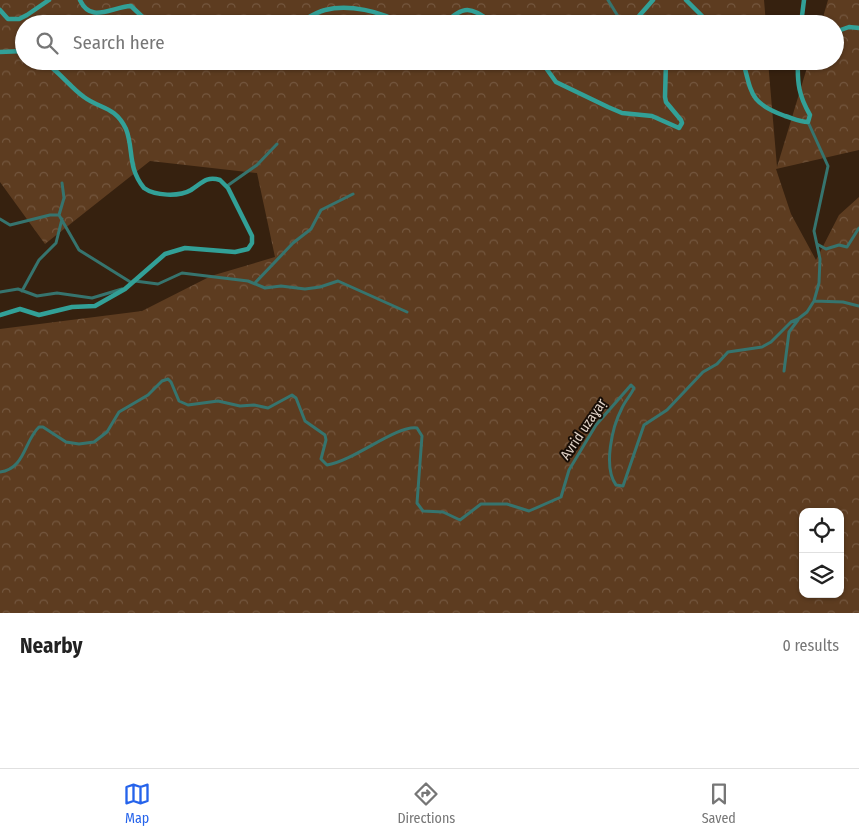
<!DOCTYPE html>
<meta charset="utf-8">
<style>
body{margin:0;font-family:"Fira Sans Condensed",sans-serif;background:#f2f2f2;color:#222}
.controls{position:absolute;right:15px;bottom:15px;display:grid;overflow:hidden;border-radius:10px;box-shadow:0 1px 4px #0004}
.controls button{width:45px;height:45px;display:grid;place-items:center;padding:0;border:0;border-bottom:1px solid #e0e0e0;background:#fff;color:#222;font:25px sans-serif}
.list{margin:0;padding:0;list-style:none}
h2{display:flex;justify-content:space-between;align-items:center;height:65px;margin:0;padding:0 20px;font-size:21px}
h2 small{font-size:16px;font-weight:400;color:#767676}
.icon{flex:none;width:28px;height:28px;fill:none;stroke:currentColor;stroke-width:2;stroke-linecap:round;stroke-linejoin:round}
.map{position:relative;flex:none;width:859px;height:613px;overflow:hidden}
.search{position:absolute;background:#fff;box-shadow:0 1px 4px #0004;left:15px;right:15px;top:15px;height:55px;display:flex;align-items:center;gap:12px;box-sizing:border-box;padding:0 18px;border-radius:28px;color:#767676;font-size:19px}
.sheet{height:155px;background:#fff}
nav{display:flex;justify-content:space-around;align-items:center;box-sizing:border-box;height:70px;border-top:1px solid #e0e0e0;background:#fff;font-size:14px;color:#767676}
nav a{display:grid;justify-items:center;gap:2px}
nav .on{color:#2563eb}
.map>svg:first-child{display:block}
.forest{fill:url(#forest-crowns);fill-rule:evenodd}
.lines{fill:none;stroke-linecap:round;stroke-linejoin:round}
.street{stroke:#36746e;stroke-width:3}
.secondary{stroke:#32a097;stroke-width:4.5}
.labels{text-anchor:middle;stroke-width:4;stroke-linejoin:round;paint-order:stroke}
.street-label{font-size:14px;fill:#e1d3c8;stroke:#170d06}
</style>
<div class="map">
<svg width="859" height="613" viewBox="0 0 859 613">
<defs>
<pattern id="forest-crowns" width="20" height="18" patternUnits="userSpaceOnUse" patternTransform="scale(1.25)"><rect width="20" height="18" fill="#5d3c20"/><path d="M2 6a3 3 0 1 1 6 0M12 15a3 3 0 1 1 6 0" fill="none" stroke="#74573f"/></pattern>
</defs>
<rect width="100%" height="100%" fill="#36210f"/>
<!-- forest -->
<path class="forest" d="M0,0H764L766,24H24V61H768L777,167L809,61H835V24H821L828,0H859V150L776,169L791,214L816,260L839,215L859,197V613H0V329L142,311L211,276L275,257L257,173L150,161L45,244L0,182ZM803,512H840V594H803Z"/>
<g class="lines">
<!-- street -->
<path class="street" d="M608,0L619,18L630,24
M227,186L257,165L277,144
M59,215L64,198L62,183
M0,219L10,225L50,215H59L79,250L132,283
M817,244L826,249L839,245L847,247L859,228
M135,281L158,284L182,273L248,281L265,288L281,286L305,289L320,287L338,281L407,312
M255,283L293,243L311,229L321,210L353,194
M22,291L39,260L56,243L62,219
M0,292L18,289L37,296L57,293L92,298L122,289
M814,301L843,302L859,306
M784,371L789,332L798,320
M0,472C25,469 24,441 39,427H43L66,442L79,444L94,442L107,432L119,412L148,395L162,381L168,379L171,382L179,401L188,405L218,401L240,406L254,405L268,408L292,395L296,398L305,421L325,435L326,440L321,459L327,465C354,461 396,425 417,428L422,436L417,503L423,511L443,512L460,520L481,504H507L529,511L561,497L569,470L596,425L631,385L634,388C631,395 625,401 622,408C612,427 603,467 616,485L623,486L644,425L667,410L703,372L717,364L728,352L762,347L771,342L791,322L798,319L807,312L814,301L819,283L820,259L814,231L828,166L808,122"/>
<!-- secondary -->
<path class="secondary" d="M80,0C91,24 111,7 131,6L150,24
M686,0L710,24
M0,10L8,19H19L27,15L49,0
M297,24C306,19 316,12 325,10C348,4 382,11 401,24
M444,24C466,2 472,9 495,24
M640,24L639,16L653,0
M801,24L804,0
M835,32L849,27L859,28
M0,52L24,51
M541,61L556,82L608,107L622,113L652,116L679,128L682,123L681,120L666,102L665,97L666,61
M743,61C752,95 750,103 785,116C792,118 800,122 808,122L810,115C799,96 797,83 798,61
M0,315L20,309L39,315L72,307L95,306L125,289L165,254L185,248L235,252L248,249L252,243V236L228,188L220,180C206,176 202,183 191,190C179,197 155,196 144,188C127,167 134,149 126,129C115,106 100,109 84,97C69,86 59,71 43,61"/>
</g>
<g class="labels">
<!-- street labels -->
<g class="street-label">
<text transform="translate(583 429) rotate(-56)" y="5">Avrid uzaɣaṛ</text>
</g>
</g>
</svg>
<div class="controls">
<button><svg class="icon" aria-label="locate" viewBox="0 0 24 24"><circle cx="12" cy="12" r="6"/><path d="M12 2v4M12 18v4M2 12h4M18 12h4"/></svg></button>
<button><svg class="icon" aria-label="layers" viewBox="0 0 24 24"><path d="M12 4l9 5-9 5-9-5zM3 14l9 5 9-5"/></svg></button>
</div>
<div class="search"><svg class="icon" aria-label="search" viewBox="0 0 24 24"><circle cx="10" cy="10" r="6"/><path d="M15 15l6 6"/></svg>Search here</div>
</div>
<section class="sheet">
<h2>Nearby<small>0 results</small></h2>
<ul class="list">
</ul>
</section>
<nav>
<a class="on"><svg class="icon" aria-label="map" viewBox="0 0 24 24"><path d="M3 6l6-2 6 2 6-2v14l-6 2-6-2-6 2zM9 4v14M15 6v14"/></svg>Map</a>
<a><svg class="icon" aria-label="directions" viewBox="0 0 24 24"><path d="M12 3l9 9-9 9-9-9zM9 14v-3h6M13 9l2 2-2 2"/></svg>Directions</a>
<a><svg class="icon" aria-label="saved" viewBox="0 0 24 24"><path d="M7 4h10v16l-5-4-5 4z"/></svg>Saved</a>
</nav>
